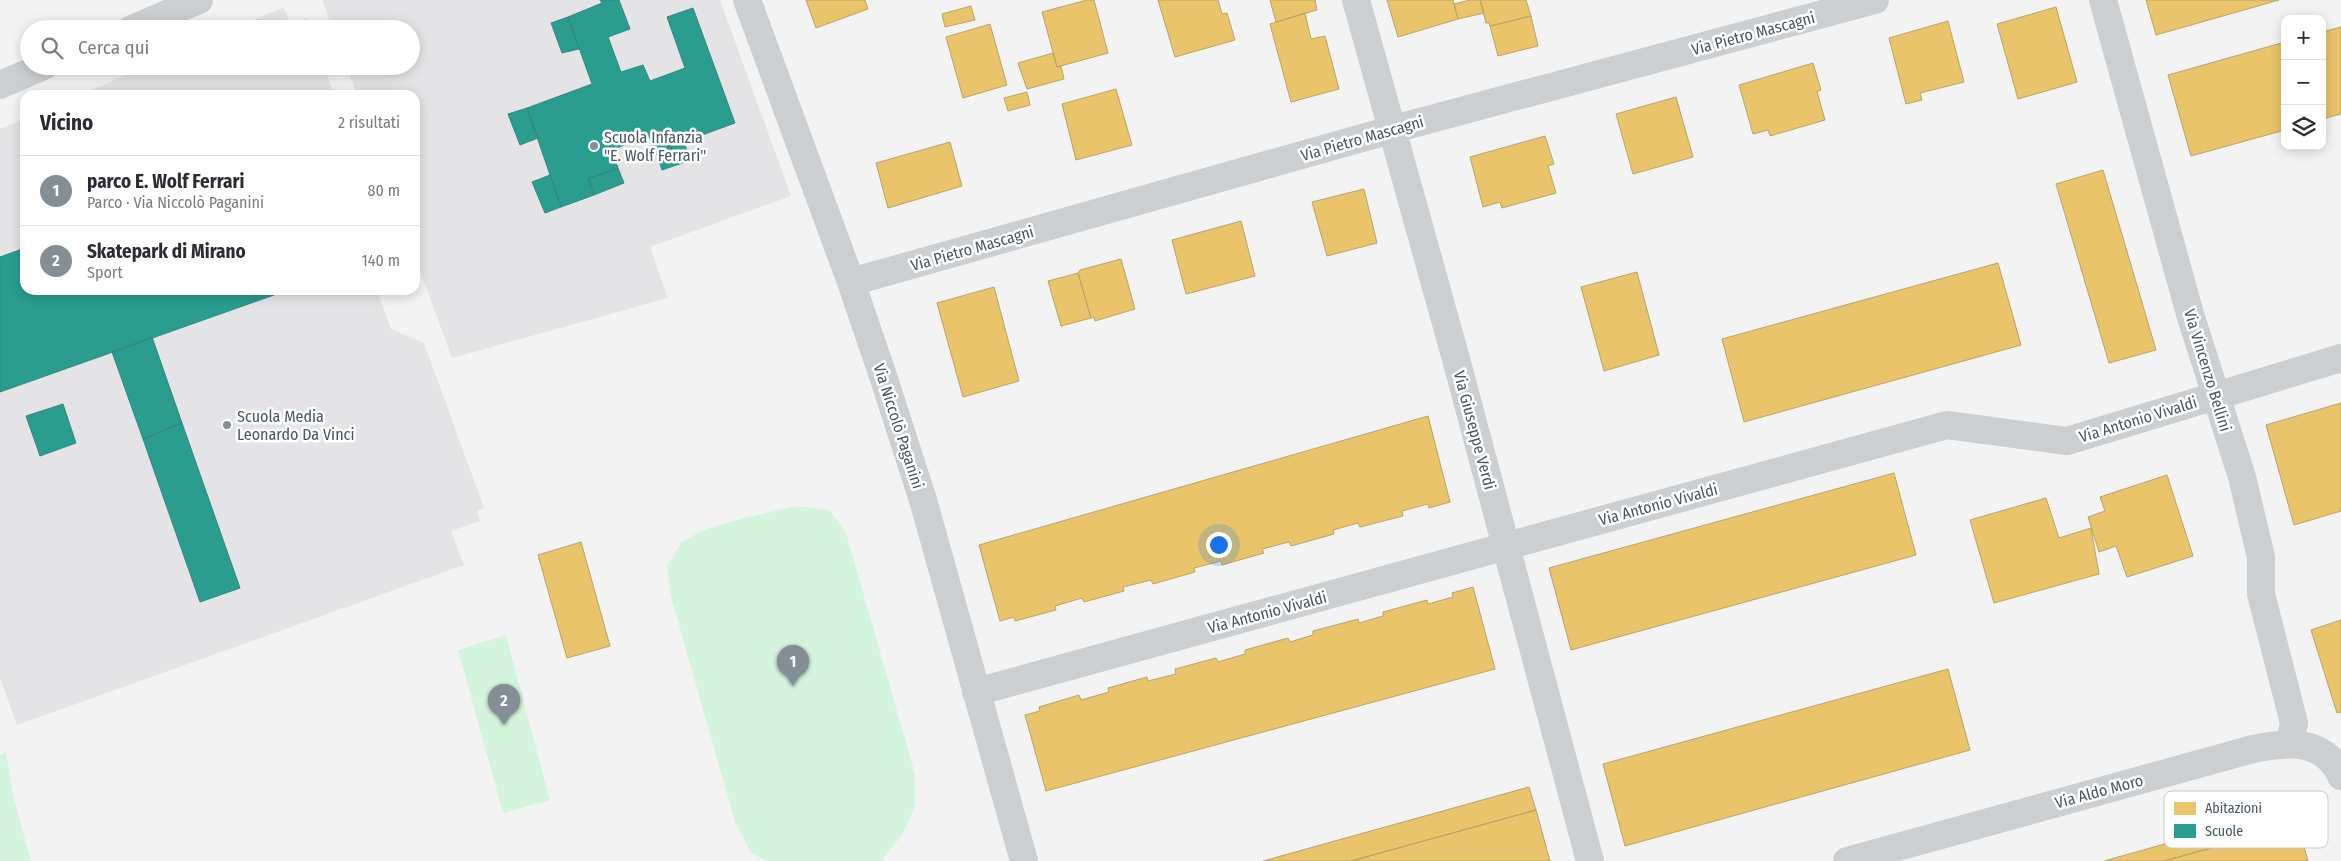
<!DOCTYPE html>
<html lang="it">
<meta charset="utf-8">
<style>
body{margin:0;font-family:"Fira Sans Condensed",sans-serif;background:#f2f2f3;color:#2b2b33}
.controls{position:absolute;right:15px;top:15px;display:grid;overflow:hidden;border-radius:10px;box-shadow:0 2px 12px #0003}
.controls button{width:45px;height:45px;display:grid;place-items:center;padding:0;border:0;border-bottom:1px solid #e1e1e2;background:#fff;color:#2b2b33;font:25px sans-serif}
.you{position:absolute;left:1218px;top:544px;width:18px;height:18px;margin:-12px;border:4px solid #fff;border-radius:50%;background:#1a73e8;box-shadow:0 0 0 8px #1a73e833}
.badge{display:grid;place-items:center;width:32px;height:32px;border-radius:50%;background:#838e95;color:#fff;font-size:16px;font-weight:700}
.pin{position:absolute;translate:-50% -41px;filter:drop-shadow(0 1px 2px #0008)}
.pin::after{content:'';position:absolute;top:26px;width:18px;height:15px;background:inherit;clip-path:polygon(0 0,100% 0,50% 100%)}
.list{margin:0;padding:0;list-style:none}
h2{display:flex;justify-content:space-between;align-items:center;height:65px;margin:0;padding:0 20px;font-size:21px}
h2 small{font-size:16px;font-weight:400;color:#7c7c81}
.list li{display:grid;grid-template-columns:32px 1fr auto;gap:15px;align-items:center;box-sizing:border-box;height:70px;padding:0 20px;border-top:1px solid #e1e1e2}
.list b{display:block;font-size:19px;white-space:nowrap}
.list p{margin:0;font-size:16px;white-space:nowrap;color:#7c7c81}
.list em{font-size:16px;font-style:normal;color:#7c7c81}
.icon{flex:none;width:28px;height:28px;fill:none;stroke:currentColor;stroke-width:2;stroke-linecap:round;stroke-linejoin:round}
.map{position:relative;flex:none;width:2341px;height:861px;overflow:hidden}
.search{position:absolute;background:#fff;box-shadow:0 2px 12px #0003;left:20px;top:20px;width:400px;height:55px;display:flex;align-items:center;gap:12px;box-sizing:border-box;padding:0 18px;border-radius:28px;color:#7c7c81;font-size:19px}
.panel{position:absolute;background:#fff;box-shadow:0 2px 12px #0003;left:20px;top:90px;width:400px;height:205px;border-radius:15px}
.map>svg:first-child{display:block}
.education{fill:#e4e4e6}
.green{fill:#d5f4de}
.homes{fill:#e9c46a;stroke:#b8a468}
.schools{fill:#2a9d8f;stroke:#338882}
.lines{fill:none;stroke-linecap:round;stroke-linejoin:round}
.minor{stroke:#cbcfd2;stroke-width:28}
.poi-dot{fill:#838e95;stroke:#fff;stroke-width:2}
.labels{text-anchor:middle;stroke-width:5;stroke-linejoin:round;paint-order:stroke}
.street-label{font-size:16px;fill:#475862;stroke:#fff}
.poi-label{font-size:16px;fill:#475862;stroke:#fff;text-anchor:start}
.key{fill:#fff;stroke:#c8cdd0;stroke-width:1}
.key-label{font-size:14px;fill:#475862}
</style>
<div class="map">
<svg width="2341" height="861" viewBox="0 0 2341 861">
<rect width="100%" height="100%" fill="#f3f3f3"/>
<!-- education -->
<path class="education" d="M322,0H720L791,196L650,247L668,298L452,358L415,256V95H357L346,66H411V29H333Z
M284,7L290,24L307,18L311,29H233Z
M146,66H324L334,95H80Z
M25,119V290H377L391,329L424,343L484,508L477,511L480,521L451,531L464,565L17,725L0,678V129Z"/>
<!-- green -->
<path class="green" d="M795,506L830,510L846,533L915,774V807L902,835L881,861H766L751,853L735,822L671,597L667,566L681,543L703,530L729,522Z
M506,635L550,800L503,813L458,650Z
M6,752L13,795L31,861H0V755Z"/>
<!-- homes -->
<path class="homes" d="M806,0H865L868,9L816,28Z
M1087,0H1094L1108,53L1057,67L1042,12Z
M1158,0H1218L1222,14L1227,13L1235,40L1175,57Z
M1270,0H1315L1317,10L1276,22Z
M1387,0H1453L1458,19L1398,37Z
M1470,0H1480L1484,13L1458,19L1454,4Z
M1480,0H1526L1531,16L1490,26L1489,23H1486Z
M2146,0H2279L2156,35Z
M971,6L975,20L945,27L942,14Z
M2056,7L2077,82L2018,99L1997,24Z
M1305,13L1311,39L1325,36L1339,89L1291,102L1270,24Z
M1531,16L1538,46L1498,56L1490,26Z
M1948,21L1964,82L1920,93L1922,100L1906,104L1889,38Z
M990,24L1007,85L963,98L946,37Z
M2341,27V114L2322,119V32Z
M2285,42V130L2191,156L2168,75Z
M1053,53L1057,67L1061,66L1064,79L1027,89L1018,63Z
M1813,63L1821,90L1817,92L1825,120L1770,136L1768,130L1753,134L1739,85Z
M1116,89L1132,145L1076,160L1062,104Z
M1027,92L1030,105L1008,111L1004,98Z
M1676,97L1693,157L1633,174L1616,114Z
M1545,136L1554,164L1548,166L1556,193L1502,208L1500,202L1483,207L1470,157Z
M950,142L962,186L888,208L876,163Z
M2103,170L2156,350L2109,363L2056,184Z
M1364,189L1377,243L1327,256L1312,202Z
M1241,221L1255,276L1186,294L1172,240Z
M1121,259L1135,309L1095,321L1094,317L1091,318L1078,273L1080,270Z
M1998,263L2021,345L1744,422L1722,339Z
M1637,272L1659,355L1604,371L1581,287Z
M1078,273L1091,318L1061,326L1048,281Z
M994,287L1019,381L963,397L937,303Z
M2341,403V511L2294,525L2266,425Z
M1428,416L1450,502L1429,508L1428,504L1402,511L1403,516L1360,527L1358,523L1333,530L1334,534L1291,546L1289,542L1262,549L1264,553L1222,565L1221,561L1194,568L1195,572L1153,584L1151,580L1123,587L1124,591L1084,602L1082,598L1055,606L1056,610L1015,621L1014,617L1000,621L979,545Z
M1894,473L1916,555L1571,650L1549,568Z
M2167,475L2193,556L2127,577L2116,546L2099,552L2088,517L2105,511L2100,497Z
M2046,498L2059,538L2091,528L2099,574L1994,603L1970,520Z
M581,542L610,646L567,658L538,555Z
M1473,587L1495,669L1046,791L1025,715L1040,711L1039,707L1079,695L1081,700L1109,692L1108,688L1147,677L1148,681L1176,674L1175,669L1216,658L1218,662L1245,654V650L1288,638L1290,642L1313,635V631L1358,619L1359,623L1383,616V612L1427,600L1428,604L1453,597L1452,593Z
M2341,620V712L2337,713L2311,630Z
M1948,669L1970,750L1625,846L1603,764Z
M1529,787L1536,810L1351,861H1263Z
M2293,808L2298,824L2164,861H2104Z
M1536,810L1550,861H1351Z
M2298,824L2308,861H2164Z"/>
<!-- schools -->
<path class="schools" d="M600,0H619L630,29L608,37L621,72L643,65L650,81L685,68L667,17L693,8L735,123L656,152L649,136L611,150L618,168L588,179L594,195L561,207L527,108L592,84L568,17L602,3Z
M568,17L579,49L562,53L551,23Z
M527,108L538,138L520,145L508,114Z
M684,143L691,160L662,170L656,152Z
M618,168L624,183L594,195L588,179Z
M550,175L561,207L545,213L532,182Z
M25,248V290H288L0,392V257Z
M152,337L182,423L143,439L112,352Z
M63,404L76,443L40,456L26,416Z
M182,423L240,588L200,602L143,439Z"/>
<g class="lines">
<!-- minor -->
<path class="minor" d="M747,0L851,282L884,379L923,500L1024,861
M1356,0L1456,359L1590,861
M2103,0L2190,314L2242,477L2261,557V594L2294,723L2290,743
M132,29L199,0
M0,85L44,66
M851,282L1394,129L1875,0
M976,692L1947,425L2067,441L2341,358
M1847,861L2253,749C2288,742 2324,738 2341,776"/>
</g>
<!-- markers -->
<g class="poi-dot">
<circle cx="594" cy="146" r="5"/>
<circle cx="227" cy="425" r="5"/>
</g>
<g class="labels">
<!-- street labels -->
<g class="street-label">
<text transform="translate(1753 33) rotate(-15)" y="6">Via Pietro Mascagni</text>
<text transform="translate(1362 138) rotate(-16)" y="6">Via Pietro Mascagni</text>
<text transform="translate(972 248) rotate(-16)" y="6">Via Pietro Mascagni</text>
<text transform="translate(2208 370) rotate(73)" y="6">Via Vincenzo Bellini</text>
<text transform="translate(2138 419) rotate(-17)" y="6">Via Antonio Vivaldi</text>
<text transform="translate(899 426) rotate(72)" y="6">Via Niccolò Paganini</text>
<text transform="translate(1475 430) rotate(75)" y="6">Via Giuseppe Verdi</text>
<text transform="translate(1658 504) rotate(-15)" y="6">Via Antonio Vivaldi</text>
<text transform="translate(1267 612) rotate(-15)" y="6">Via Antonio Vivaldi</text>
<text transform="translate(2099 791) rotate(-15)" y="6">Via Aldo Moro</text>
</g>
<!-- poi labels -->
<g class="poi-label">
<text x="604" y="143">Scuola Infanzia<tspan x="604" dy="18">"E. Wolf Ferrari"</tspan></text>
<text x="237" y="422">Scuola Media<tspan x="237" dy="18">Leonardo Da Vinci</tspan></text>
</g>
</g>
<!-- legend -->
<rect x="2164" y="791" width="164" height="57" rx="8" class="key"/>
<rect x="2174" y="802" width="22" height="13" fill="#e9c46a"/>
<rect x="2174" y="824" width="22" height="14" fill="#2a9d8f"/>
<g class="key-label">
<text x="2205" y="813">Abitazioni</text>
<text x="2205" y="836">Scuole</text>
</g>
</svg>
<div class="controls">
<button>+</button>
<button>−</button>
<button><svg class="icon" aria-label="layers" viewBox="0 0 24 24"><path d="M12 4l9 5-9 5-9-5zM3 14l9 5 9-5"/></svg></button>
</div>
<div class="you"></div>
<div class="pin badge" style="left:793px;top:686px">1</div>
<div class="pin badge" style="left:504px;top:725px">2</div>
<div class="search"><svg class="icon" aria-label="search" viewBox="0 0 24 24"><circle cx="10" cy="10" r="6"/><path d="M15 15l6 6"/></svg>Cerca qui</div>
<section class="panel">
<h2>Vicino<small>2 risultati</small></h2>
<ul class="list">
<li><span class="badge">1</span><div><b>parco E. Wolf Ferrari</b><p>Parco · Via Niccolò Paganini</p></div><em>80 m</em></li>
<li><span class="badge">2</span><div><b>Skatepark di Mirano</b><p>Sport</p></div><em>140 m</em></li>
</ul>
</section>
</div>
